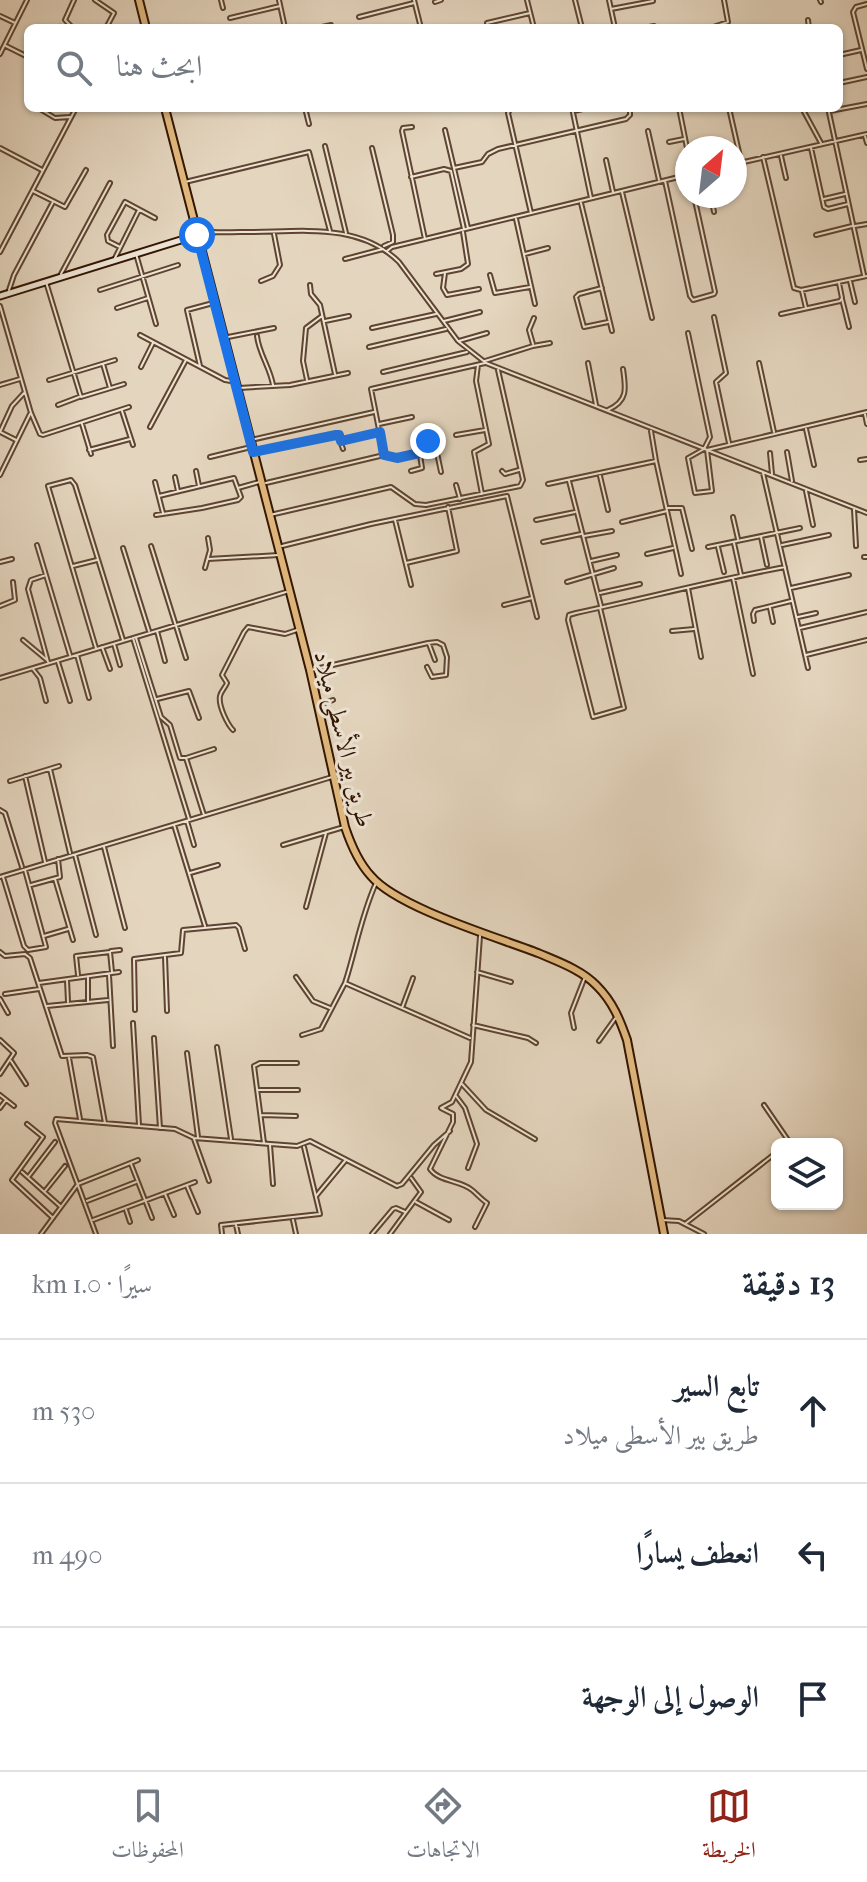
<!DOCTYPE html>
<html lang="ar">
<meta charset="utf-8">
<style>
body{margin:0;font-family:"IM FELL French Canon",Amiri,serif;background:#f2f2f3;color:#1f2937;direction:rtl}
.controls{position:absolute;right:24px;bottom:24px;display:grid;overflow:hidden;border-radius:12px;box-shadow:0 2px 6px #0004}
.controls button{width:72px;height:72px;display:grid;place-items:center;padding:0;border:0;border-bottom:2px solid #e0e1e3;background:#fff;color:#1f2937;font:40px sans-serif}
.compass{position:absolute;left:675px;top:136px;width:72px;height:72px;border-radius:50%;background:#fff;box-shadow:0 2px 6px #0004;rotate:28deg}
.stop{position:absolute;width:24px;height:24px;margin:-18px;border:6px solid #1a73e8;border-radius:50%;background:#fff}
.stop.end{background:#1a73e8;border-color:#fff;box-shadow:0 2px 8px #0008}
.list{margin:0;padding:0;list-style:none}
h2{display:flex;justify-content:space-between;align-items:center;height:104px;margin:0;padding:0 32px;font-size:34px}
h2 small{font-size:26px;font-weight:400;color:#747a83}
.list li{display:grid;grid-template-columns:52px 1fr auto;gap:24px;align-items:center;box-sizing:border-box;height:144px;padding:0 32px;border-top:2px solid #e0e1e3}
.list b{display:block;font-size:30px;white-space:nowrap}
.list p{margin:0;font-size:26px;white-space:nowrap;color:#747a83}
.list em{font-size:26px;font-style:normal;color:#747a83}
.icon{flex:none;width:44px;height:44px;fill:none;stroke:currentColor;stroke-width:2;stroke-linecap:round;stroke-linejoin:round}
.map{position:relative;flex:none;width:867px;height:1234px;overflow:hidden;direction:ltr}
.search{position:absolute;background:#fff;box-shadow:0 2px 6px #0004;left:24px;right:24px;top:24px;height:88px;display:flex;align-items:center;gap:20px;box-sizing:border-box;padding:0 28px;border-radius:12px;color:#747a83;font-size:30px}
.sheet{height:536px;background:#fff}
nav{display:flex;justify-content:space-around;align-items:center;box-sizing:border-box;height:112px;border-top:2px solid #e0e1e3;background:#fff;font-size:22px;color:#747a83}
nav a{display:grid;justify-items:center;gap:4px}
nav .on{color:#8f2418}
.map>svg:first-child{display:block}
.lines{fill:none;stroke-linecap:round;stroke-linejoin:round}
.street-casing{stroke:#5f4530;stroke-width:6}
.secondary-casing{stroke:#331501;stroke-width:9}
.primary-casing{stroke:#331501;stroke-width:10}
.street{stroke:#ede4d5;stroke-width:2}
.secondary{stroke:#ede4d5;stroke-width:5}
.primary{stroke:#e2ba7f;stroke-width:6}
.route{stroke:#1a73e8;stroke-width:10}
.labels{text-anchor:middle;stroke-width:6;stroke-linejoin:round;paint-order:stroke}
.street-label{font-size:24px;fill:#331501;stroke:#ede4d5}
</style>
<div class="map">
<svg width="867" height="1234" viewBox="0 0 867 1234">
<rect width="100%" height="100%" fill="#e4d5be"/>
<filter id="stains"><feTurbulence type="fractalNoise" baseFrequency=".0025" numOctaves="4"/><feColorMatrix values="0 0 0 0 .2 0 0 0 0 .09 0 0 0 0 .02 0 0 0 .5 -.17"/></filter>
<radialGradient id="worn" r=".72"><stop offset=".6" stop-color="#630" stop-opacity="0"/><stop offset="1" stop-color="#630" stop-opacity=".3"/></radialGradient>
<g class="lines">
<!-- street casing -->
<g class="street-casing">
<path id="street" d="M95,0L114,13L106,28
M221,0L223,8
M279,0L285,28
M414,0L421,28
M527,0L534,28
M575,0L582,28
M609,0L615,28
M820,0L821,2
M435,2L441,0
M867,4L856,7L853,12L867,69
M611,9L653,1
M0,16L15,23
M359,17L414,3
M230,18L280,6
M808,20L809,28
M487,23L530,13
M59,28L60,27
M73,28L65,20L74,0
M317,28L331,25V28
M644,28L654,26
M710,28L728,22L724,0
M6,46L28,57
M0,54L27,0
M839,55L861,50
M839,83L867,77
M305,108L309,124
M511,108L508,113L531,213
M572,108L591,198
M679,108L687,148
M729,108L741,161
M802,108L821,143
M828,108L864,275
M40,109L55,118L70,117
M574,111L587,108
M830,111L867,104
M412,127L403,128L402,131L425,239
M445,130L468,228
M648,131L659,180
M865,136L867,143
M669,142L684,139
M325,146L346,233
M0,148L42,170
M372,148L393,235V242L384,246
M811,148L824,207L828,209L848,204
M781,156L786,178
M763,157L794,288L801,290L867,276
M606,160L613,192
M735,164L867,134
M454,168L482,162L488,154L498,149L626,119L630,115V108
M411,177L444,169L451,171L464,229
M665,181L690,296L693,300L714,294L715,292L694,196
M185,182L309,152L330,231
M33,191L65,207L86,170
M622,192L652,318
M711,196L714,212
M824,199L845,194
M581,203L612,331
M516,219L535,304
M855,226L867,224
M197,228C210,234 226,232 240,232C295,233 357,220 399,262L458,341L486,363L867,513
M200,235L214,233
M816,235L852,226
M120,247L108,241L107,235L125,202L155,218
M387,251L392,247L687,175
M0,252L76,108
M136,254L156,324
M525,254L548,248
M115,258L139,210
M345,259L383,249
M445,273L443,288L447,295L479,289
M61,274L110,183
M436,274L461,269L468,264L463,232
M490,275L495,293L530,287
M261,281L273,276L280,265L274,234
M850,281L855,302
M46,282L81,397L124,384
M310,285L311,294L320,305L335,374
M602,288L579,294L576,297L584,327L608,322
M9,290L14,275L53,202
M100,290L178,265
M802,291L806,308
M842,299L849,327
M0,306L31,413L40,434L43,435L129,407
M117,308L148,298
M781,314L840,301L842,298L839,283
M714,317L726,373L716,382L729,443
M325,321L349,316
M444,321L480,312
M372,328L436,314
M688,333L710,437L704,449L688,458L695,493L712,491L707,450L867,412
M140,335L225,380L231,381
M257,336C259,354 270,367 273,385
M228,337L274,328
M459,341L487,333
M533,344L529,330L534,318
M369,347L446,329
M485,361L533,346L550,343
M588,363L596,405
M759,363L774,432
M103,364L110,388
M478,365L476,381L489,444L474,452L482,494
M200,366L187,310L213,303
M141,367L153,343
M383,372L467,352
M49,380L115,360
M307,380L303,361L306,328L322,316
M0,385L20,379
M239,388L290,385L348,373
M58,405L79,397
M608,410C628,401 626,389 623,369
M122,411L133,445
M865,414L867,424
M82,424L91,454
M379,424L412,417
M150,427L186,360
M806,429L814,465
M651,431L656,461L681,574
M0,432L12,406L24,393
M0,432L16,440
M433,434L441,472
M456,435L485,430
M251,440L374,412
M342,441L379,432
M89,450L130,439
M424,451L433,436
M256,452L338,435L343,449
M787,452L792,481
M770,453L772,474
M385,455L402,458L435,449
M210,457L251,447
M860,460L867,459
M196,471L199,486
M411,471L422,468L420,455
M502,471L505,474L519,470
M763,473L808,668
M0,475L30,414
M600,476L608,510
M175,477L178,491
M569,481L601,606
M155,482L163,513
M266,483L384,455L371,389L485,363
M548,484L656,461
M456,485L460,499
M238,488L259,482
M806,491L813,525
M667,508H682L692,549
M854,509L856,546
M156,515L202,508L238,500L241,497L234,478L159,496
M270,515L391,487L415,504L426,505L520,486L523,480L498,370
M733,517L738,539
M395,520L411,585
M536,520L575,512
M622,522L667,511
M584,536L612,531
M761,537L767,565
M543,542L581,534
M734,543L741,575
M37,545L70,655
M782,545L829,535
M151,546L186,658
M282,546L371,524L507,496L537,617
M708,547L800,528
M718,547L724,572
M123,548L149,631
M647,554L673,548
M864,557H867
M208,559L279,555
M591,561L617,555
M0,562L12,559
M406,563L457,551L448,507
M73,566L97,560
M205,568L210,550L208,538
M46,575L31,580L28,589L48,662
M733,578L753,674
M567,582L614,568
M688,588L701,657
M791,588L849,575
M600,593L640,584
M504,605L532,598
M0,606L15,600L13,582
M600,608L624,708L593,717L568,620L569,615L576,613C646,598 715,580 785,567
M770,608L773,622
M798,617L816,613
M754,621L753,614L755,610L791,601
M800,628L867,612
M157,631L165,661
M672,631L694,629
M133,638L189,819
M136,638L161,717L170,725L180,758H186
M23,640L47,660
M114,644L120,665
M429,644L435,660
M102,647L110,669
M96,648L48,486L71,480L75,485L123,640
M77,655L89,698
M806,655L867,640
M58,662L70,701
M33,669L40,678L46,701
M311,670L428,643L437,642L443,645L447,657L446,675L432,677L427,667
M0,678L286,592
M157,699L189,691L199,718
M319,705L333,700
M233,730C228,725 218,706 220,696C221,691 225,688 227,683L222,675L244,632L248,627L285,634L297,630
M50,769L70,853
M25,776L45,862
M10,781L59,766
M0,810L5,813L22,867
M204,815L186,758L214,749
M187,821L194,845
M174,825L205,926
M283,845L344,827
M104,847L125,928
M75,855L96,935
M190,873L218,865
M0,877L332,777
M3,877L24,946L28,950L46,947L25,870
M55,879L73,940
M31,885L60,877L58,859
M306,907L326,833
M44,936L68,929
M111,951L120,950
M0,952L5,956L25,954L30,958L62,1056L87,1055L93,1057L105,1123
M165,957L167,1011
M477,972L511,982
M78,975L76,956L110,952L112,972
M109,975L113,1046
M88,977V1002
M296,977L313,1001L330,1008
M413,978L402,1008L470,1038
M67,980L68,1002
M39,983L119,972
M345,983C356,949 361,916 376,883
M5,994L39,989
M0,999L8,1013
M47,1006L108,1000
M135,1010L134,959L181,953L183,930L236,925L239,928L245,949
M133,1023L139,1125
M473,1025L528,1038L536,1043
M574,1028L571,1013L585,977
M302,1035L321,1029L345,983L402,1008
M154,1038L160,1128
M0,1040L14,1053L0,1074
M599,1041L617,1016
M217,1047L231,1139
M187,1053L198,1137
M69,1058L80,1119
M11,1061L26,1084
M462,1084L486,1110L535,1139
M258,1090H298
M0,1095L14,1106
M456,1096L465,1108L477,1144L468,1168
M764,1105L788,1140L787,1144
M0,1108L6,1100
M261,1115L296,1116
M27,1124L43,1137L12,1180L53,1218
M194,1139L209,1181
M264,1143L254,1066L260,1063H297
M270,1145L273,1184
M131,1164L152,1218
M22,1172L60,1206
M29,1176L55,1142
M187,1186L198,1212
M45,1191L65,1166
M165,1194L174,1215
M316,1196L345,1161
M87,1201L136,1182
M416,1202L449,1220
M126,1210L130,1222
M93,1220L195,1182
M293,1220L296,1234
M662,1220L679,1221L704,1234
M685,1224L777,1152
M236,1225L238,1234
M475,1227L487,1203C481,1199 477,1194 472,1190C460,1180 439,1182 430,1169L453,1122V1114L441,1108L452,1102L471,1062L480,936
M41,1234L78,1184L138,1160
M96,1234L55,1123L56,1119L175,1129L194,1138L297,1146L310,1141L397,1186L402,1184L434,1145L450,1131
M222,1234L221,1225L320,1214L304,1147
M372,1234L393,1209L396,1208L405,1212
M390,1234L421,1192L411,1178"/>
</g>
<!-- secondary casing -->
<g class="secondary-casing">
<path id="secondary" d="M0,296L197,235"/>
</g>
<!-- primary casing -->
<g class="primary-casing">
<path id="primary" d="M139,0L146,28
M165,108L310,670L345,827C351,845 358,862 371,876C398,908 497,937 538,953C559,962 582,970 597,986C613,1002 620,1020 627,1040L664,1234"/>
</g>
<!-- street -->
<use href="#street" class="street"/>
<!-- secondary -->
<use href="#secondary" class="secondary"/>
<!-- primary -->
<use href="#primary" class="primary"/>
</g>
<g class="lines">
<!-- route -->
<path class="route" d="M197,235L253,452L336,435H339L341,441L380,432L384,455L397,458L424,452L428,441"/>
</g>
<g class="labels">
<!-- street labels -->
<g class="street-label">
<text transform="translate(344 739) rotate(76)" y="8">طريق بير الأسطى ميلاد</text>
</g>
</g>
<rect width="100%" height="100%" filter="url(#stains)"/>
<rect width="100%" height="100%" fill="url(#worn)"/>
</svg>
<div class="controls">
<button><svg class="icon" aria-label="layers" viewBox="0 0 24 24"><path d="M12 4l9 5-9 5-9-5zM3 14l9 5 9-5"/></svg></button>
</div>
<svg class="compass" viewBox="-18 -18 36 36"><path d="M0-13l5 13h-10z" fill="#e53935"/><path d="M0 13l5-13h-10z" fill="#747a83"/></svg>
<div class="stop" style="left:197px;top:235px"></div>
<div class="stop end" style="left:428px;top:441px"></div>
<div class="search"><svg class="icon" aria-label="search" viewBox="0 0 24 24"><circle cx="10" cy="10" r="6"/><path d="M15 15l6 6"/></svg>ابحث هنا</div>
</div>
<section class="sheet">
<h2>13 دقيقة<small>سيرًا · 1.0 km</small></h2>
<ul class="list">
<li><svg class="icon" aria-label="ahead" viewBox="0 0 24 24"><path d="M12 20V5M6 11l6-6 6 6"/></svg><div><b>تابع السير</b><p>طريق بير الأسطى ميلاد</p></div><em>530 m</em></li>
<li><svg class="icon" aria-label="left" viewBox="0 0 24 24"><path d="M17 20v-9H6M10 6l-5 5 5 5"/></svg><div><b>انعطف يسارًا</b></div><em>490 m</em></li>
<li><svg class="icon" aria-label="arrive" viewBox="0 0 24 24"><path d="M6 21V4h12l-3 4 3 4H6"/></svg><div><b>الوصول إلى الوجهة</b></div></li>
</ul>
</section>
<nav>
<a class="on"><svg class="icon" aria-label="map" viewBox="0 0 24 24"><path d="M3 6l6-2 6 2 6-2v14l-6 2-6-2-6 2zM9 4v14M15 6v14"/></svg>الخريطة</a>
<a><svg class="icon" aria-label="directions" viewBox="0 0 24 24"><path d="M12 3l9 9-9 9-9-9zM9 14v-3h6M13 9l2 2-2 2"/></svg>الاتجاهات</a>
<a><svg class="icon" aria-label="saved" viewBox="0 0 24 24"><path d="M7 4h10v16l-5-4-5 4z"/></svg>المحفوظات</a>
</nav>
